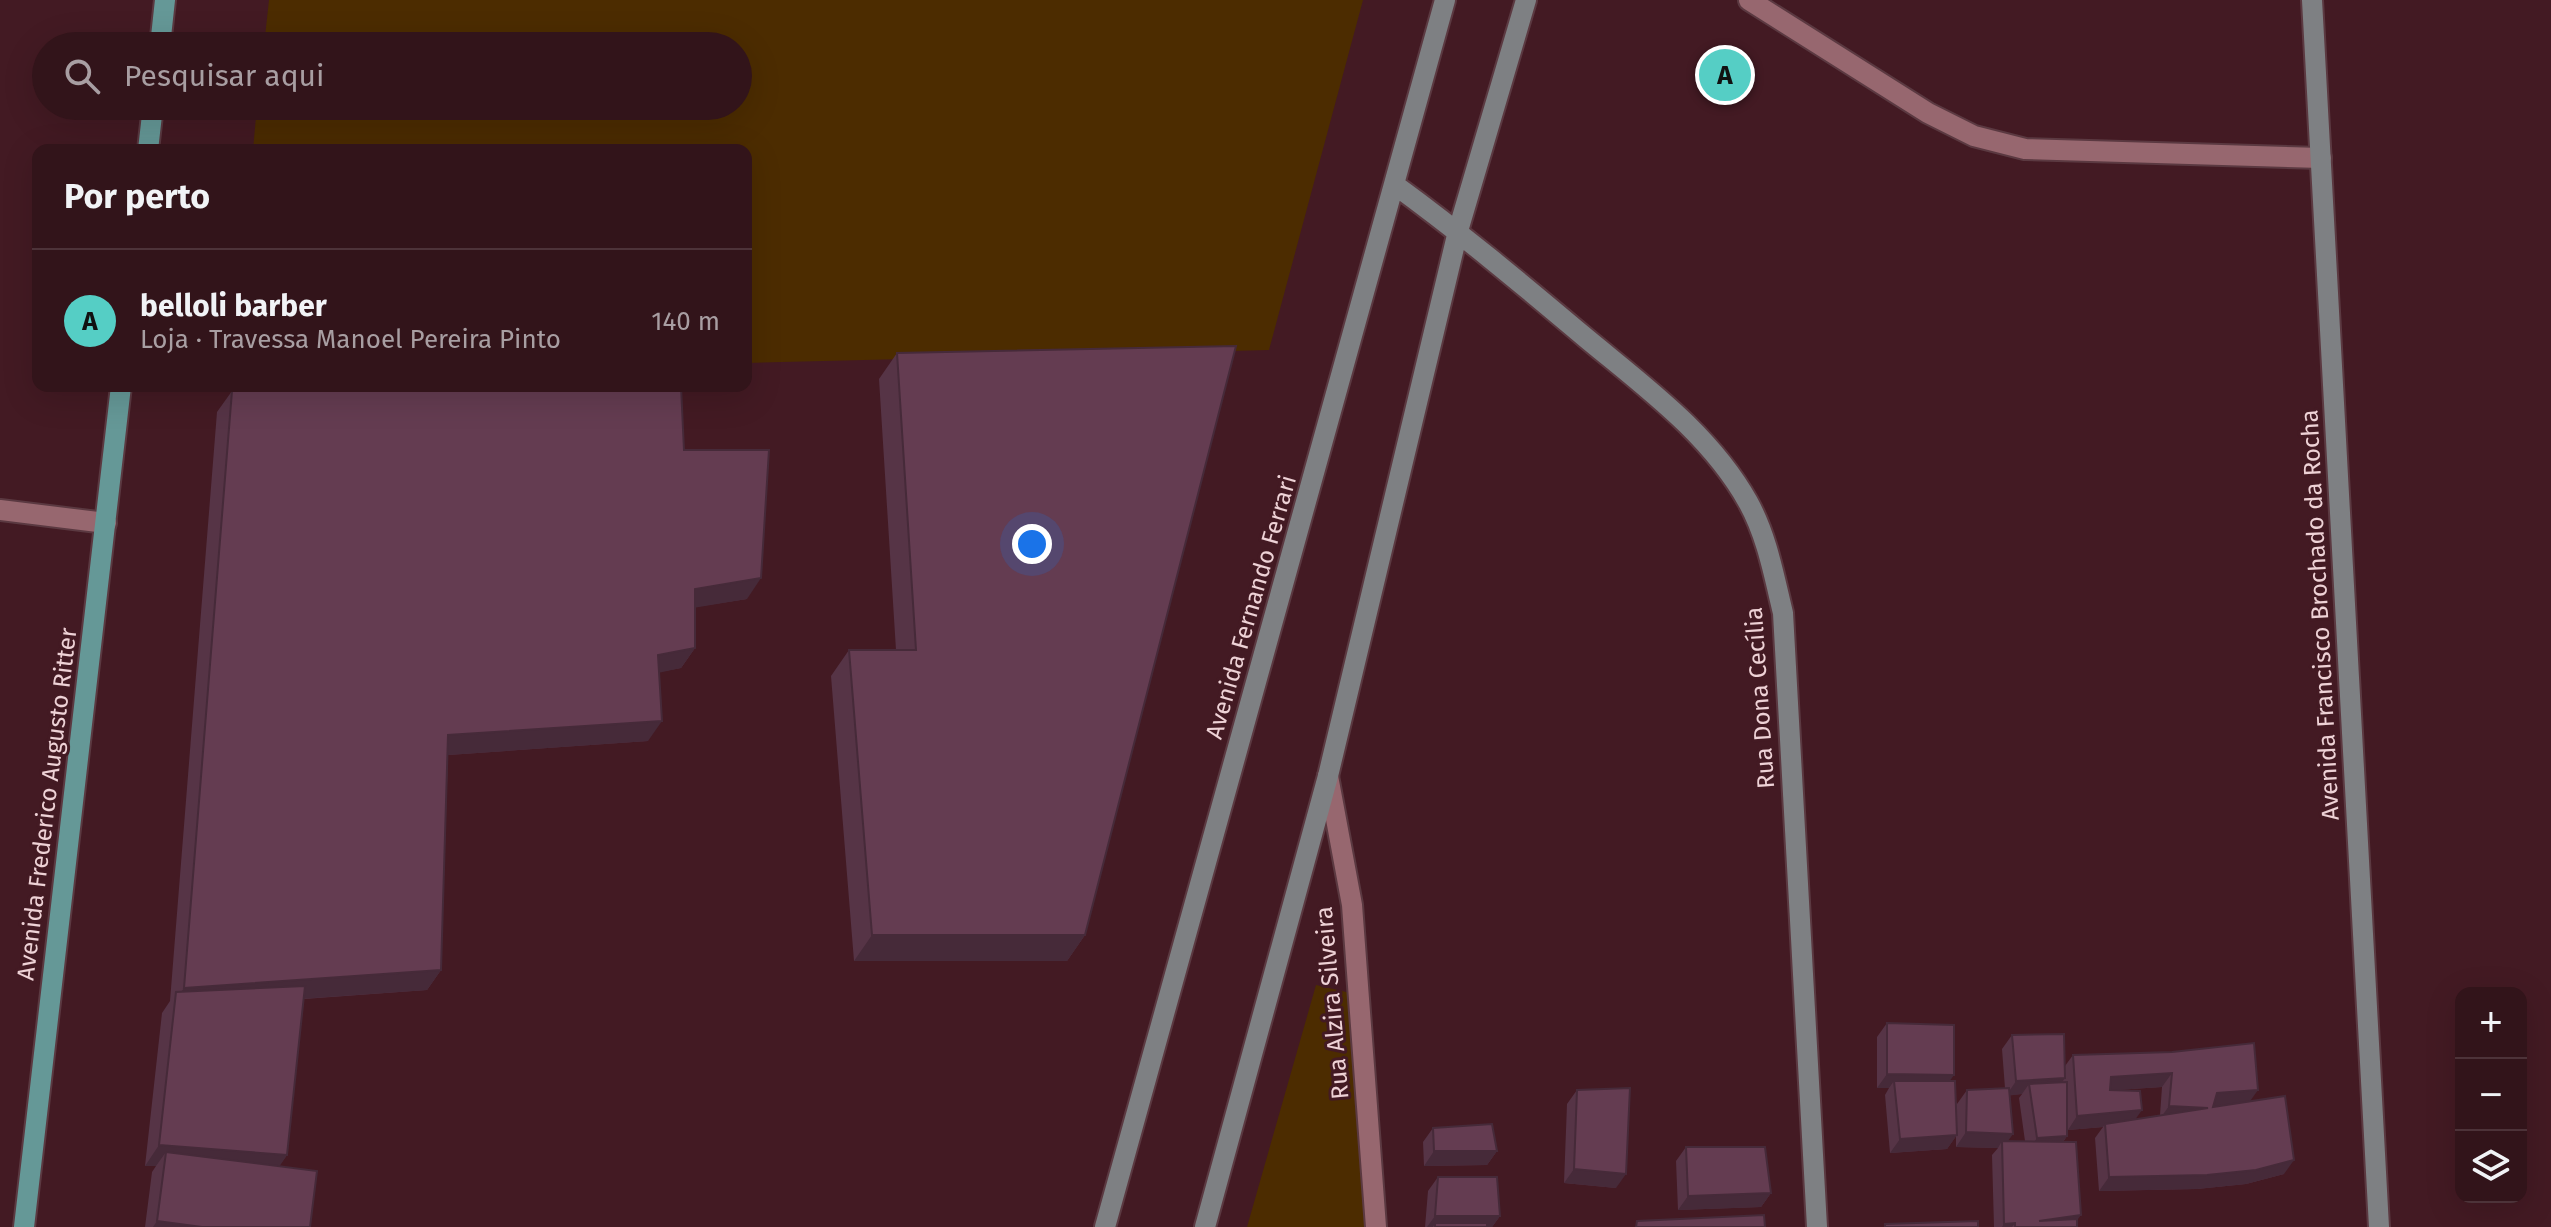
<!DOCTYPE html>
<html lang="pt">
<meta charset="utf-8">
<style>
body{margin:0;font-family:"Fira Sans",sans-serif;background:#3a1d23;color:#f1f3f6}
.controls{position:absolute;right:24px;bottom:24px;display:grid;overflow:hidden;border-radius:16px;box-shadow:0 8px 32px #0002}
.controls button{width:72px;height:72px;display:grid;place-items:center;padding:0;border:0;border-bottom:2px solid #4d3339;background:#32141a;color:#f1f3f6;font:40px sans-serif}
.you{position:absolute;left:1032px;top:544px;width:28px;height:28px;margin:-20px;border:6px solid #fff;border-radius:50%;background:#1a73e8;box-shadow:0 0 0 12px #1a73e833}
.badge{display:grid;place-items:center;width:52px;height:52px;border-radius:50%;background:#55cec5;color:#111;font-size:26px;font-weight:700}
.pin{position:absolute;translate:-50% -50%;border:4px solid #fff;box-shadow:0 2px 8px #0006}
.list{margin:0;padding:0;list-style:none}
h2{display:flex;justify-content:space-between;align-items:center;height:104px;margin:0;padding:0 32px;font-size:34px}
h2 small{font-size:26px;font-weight:400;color:#a89ea2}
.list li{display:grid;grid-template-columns:52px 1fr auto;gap:24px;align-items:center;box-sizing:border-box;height:144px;padding:0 32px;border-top:2px solid #4d3339}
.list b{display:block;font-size:30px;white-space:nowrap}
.list p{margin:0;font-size:26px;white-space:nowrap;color:#a89ea2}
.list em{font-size:26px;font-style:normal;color:#a89ea2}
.icon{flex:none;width:44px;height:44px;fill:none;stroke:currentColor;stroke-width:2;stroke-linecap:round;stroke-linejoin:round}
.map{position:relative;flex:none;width:2551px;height:1227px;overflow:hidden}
.search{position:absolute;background:#32141a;box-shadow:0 8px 32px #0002;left:32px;top:32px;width:720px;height:88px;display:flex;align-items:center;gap:20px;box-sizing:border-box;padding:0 28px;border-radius:44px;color:#a89ea2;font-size:30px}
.panel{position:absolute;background:#32141a;box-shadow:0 8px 32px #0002;left:32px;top:144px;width:720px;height:248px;border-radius:16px}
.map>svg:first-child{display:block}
.green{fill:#4c2c00}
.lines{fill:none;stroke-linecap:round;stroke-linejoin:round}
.lane-casing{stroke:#5b3941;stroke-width:24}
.street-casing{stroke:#5b3941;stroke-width:24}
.secondary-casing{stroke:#5b3941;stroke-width:24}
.primary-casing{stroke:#5b3941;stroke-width:24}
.lane{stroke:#97676f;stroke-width:20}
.street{stroke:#97676f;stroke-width:20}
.secondary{stroke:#7e8083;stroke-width:20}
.primary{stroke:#659897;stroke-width:20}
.wall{fill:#563446;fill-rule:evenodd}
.shaded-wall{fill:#462a39}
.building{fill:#643c51;stroke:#462a39;stroke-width:2}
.labels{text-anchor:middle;stroke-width:6;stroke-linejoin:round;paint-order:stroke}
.street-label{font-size:24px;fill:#eed2d6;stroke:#431a23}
</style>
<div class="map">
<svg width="2551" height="1227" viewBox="0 0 2551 1227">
<rect width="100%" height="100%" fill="#431a23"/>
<!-- green -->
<path class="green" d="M269,0H1363L1269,350L746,363V150H253L257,106H738V46H264Z
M1316,985L1359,995L1371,1227H1247Z"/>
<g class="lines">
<!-- lane casing -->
<g class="lane-casing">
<path id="lane" d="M0,510L106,523"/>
</g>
<!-- street casing -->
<g class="street-casing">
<path id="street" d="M1749,0L1928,113L1974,136L2025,149L2321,158
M1328,776L1352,905L1376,1227"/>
</g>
<!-- secondary casing -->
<g class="secondary-casing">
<path id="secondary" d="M2312,0L2379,1227
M1395,185C1461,233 1523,285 1586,338C1645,387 1710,434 1748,502C1767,536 1774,576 1783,613L1817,1227
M1105,1227L1445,0
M1205,1227L1328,776L1458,231L1526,0"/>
</g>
<!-- primary casing -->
<g class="primary-casing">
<path id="primary" d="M160,46L165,0
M148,150L153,106
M24,1227L121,386"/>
</g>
<!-- lane -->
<use href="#lane" class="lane"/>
<!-- street -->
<use href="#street" class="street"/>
<!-- secondary -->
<use href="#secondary" class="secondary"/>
<!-- primary -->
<use href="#primary" class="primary"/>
</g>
<!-- wall -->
<path class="wall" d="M897,353L1085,935L1067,961H854L831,676L849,650H896L879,379Z
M232,391L684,450L747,599L695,607V648L681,668L659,672L648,741L448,755L441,970L427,990L304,999L287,1155L279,1166L310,1227H145L152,1172L156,1166H145L162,1013L170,1001L217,412Z
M1887,1023L1949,1081L1957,1104L1967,1090L2005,1088L2002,1049L2012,1035L2065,1066L2073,1055L2172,1052L2250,1101L2284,1174L2246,1184L2197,1189L2099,1191L2095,1138L2103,1127L2068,1130L2067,1121V1136L2063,1142L2077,1227H1994L1992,1155L1998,1148L1956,1147V1136L1947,1149L1890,1153L1885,1095L1889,1088H1877V1037ZM2162,1087L2160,1115L2136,1119L2116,1090ZM2022,1094L2019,1098L2025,1141H2008L2010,1095Z
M1577,1090L1616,1188L1564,1183L1567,1104Z
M1433,1128L1497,1151L1487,1165L1424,1166L1423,1142Z
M1686,1147L1771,1193L1761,1207L1678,1210L1676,1161Z
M1438,1177L1500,1216L1492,1227H1425L1428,1191Z"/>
<!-- shaded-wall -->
<path class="shaded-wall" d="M761,578L747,599L681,610L695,589Z
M695,648L681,668L644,676L658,655Z
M662,721L648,741L434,756L448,735Z
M872,935H1085L1067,961H854Z
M441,970L427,990L174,1008L175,1000L184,988Z
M2172,1073L2162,1087L2101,1091L2111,1077Z
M1887,1074L1954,1075L1944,1089L1894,1081L1889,1088H1877Z
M2065,1078L2055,1092L2029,1084L2022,1094L2006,1096L2016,1081Z
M2258,1090L2248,1104L2207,1107L2217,1093Z
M2169,1106L2208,1108L2159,1120Z
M2142,1110L2132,1124H2105L2103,1127L2068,1130L2077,1116Z
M1966,1132L2013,1134L2003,1148L2002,1141L1998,1148L1956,1147Z
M1957,1135L1947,1149L1890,1153L1900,1139Z
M2067,1136L2057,1150L2027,1152L2037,1138Z
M159,1145L287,1155L273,1176L166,1152L156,1166H145Z
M1434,1151H1497L1487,1165L1424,1166Z
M2294,1160L2284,1174L2246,1184L2197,1189L2099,1191L2109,1177Z
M1574,1169L1626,1174L1616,1188L1564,1183Z
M1771,1193L1761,1207L1678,1210L1688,1196Z
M2081,1215L2072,1227L2039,1221Z
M1435,1216H1500L1492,1227H1435V1223L1433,1227H1427Z
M157,1221L202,1227H153Z
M2015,1223L2012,1227H2002L2004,1224Z"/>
<!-- building -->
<path class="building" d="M1236,346L1085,935H872L849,650H916L897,353Z
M328,386H681L684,450H769L761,578L695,589V648L658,655L662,721L448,735L441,970L184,988L232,391Z
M305,986L287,1155L159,1145L176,992Z
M1887,1023L1954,1025V1075L1887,1074Z
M2064,1034L2065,1078L2016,1081L2012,1035Z
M2254,1043L2258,1090L2217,1093L2213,1107L2285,1096L2294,1160L2256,1170L2207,1175L2109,1177L2105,1124L2208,1108L2169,1106L2172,1073L2111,1077L2110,1090L2140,1091L2142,1110L2077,1116L2073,1055L2172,1052Z
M1894,1081H1955L1957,1135L1900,1139Z
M2067,1082V1136L2037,1138L2029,1084Z
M1630,1088L1626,1174L1574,1169L1577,1090Z
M2009,1088L2013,1134L1966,1132L1967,1090Z
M1492,1124L1497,1151H1434L1433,1128Z
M2002,1141L2076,1142L2081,1215L2039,1221L2077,1219V1227H2015V1223L2004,1224Z
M1686,1147H1765L1771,1193L1688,1196Z
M166,1152L317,1171L310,1227H202L157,1221Z
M1438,1177H1497L1500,1216H1435Z
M1764,1215L1765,1227H1636L1637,1221Z
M1978,1221V1227H1885V1224Z
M1435,1223H1487V1227H1435Z"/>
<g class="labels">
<!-- street labels -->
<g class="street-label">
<text transform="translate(1251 607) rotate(-74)" y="8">Avenida Fernando Ferrari</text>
<text transform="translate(2320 615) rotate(-93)" y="8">Avenida Francisco Brochado da Rocha</text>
<text transform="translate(1760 698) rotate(-94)" y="8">Rua Dona Cecília</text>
<text transform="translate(47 804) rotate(-83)" y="8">Avenida Frederico Augusto Ritter</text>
<text transform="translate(1332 1003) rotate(-95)" y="8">Rua Alzira Silveira</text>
</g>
</g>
</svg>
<div class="controls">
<button>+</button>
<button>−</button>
<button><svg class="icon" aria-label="layers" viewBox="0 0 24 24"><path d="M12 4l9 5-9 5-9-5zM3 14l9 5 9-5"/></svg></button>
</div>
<div class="you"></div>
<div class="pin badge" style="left:1725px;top:75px">A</div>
<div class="search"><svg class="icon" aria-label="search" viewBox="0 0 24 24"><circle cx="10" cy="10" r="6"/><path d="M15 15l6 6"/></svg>Pesquisar aqui</div>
<section class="panel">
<h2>Por perto<small></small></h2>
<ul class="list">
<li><span class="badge">A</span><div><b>belloli barber</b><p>Loja · Travessa Manoel Pereira Pinto</p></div><em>140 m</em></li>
</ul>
</section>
</div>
